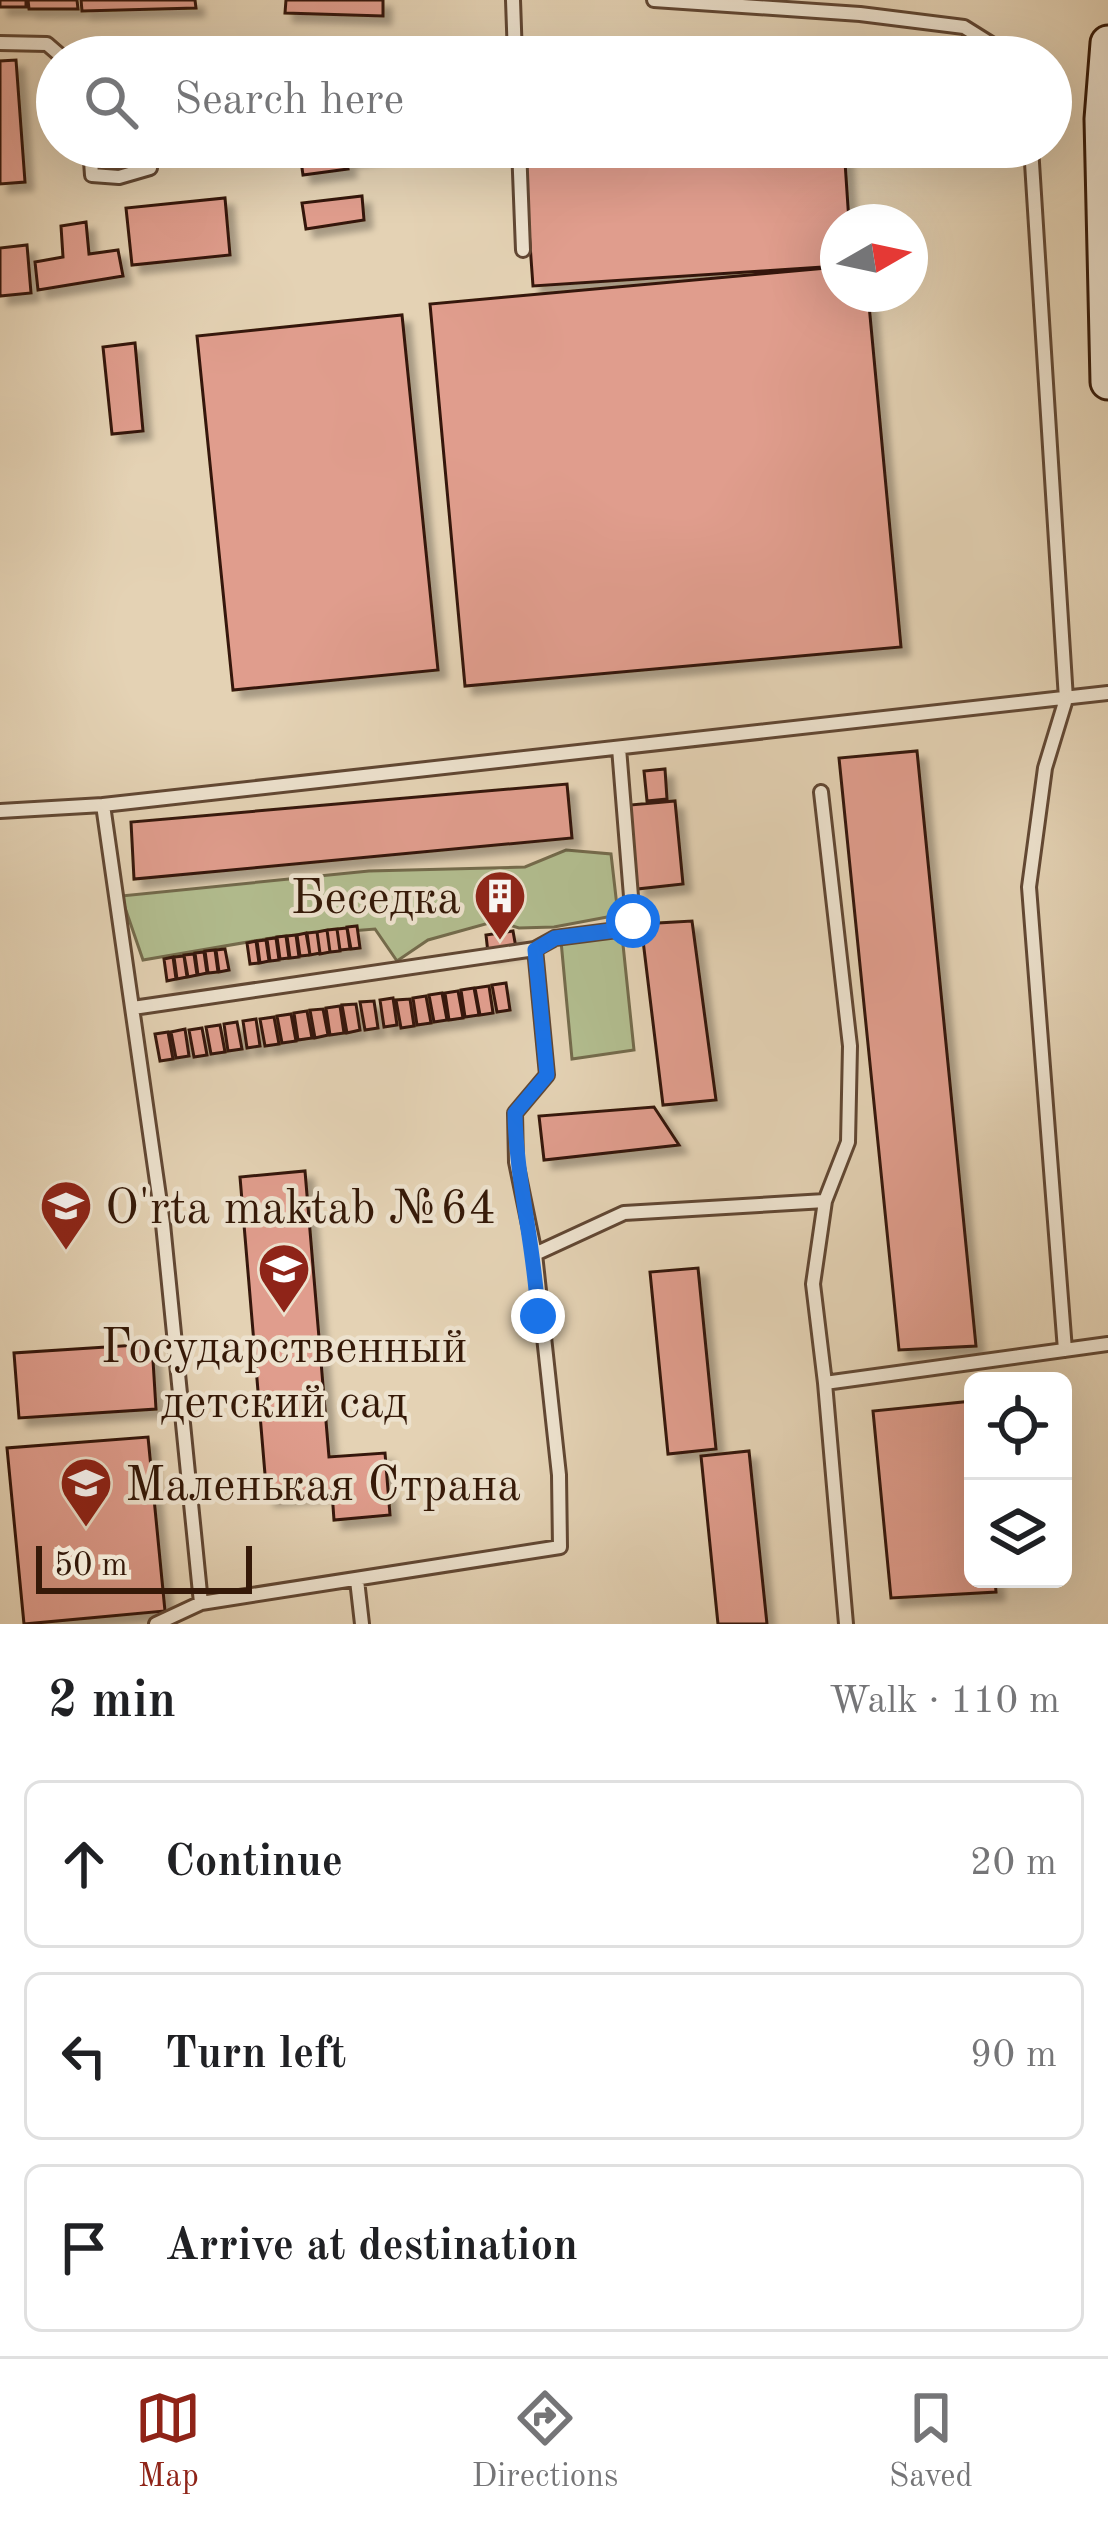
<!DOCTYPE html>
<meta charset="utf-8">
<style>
body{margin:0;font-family:"Old Standard TT",serif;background:#f2f2f2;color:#202124}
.controls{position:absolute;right:36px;bottom:36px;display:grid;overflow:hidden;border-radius:18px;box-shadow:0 12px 48px #0002}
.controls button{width:108px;height:108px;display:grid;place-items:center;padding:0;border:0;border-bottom:3px solid #e0e0e0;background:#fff;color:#202124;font:60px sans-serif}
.compass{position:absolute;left:820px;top:204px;width:108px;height:108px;border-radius:50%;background:#fff;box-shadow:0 12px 48px #0002;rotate:81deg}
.scale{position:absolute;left:36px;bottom:30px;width:216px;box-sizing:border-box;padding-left:12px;border:6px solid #351908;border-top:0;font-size:33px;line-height:42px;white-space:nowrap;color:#351908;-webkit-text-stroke:9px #ede2ce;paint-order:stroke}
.stop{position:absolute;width:36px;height:36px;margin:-27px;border:9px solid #1a73e8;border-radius:50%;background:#fff}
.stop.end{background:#1a73e8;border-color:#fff;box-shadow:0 3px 12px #0008}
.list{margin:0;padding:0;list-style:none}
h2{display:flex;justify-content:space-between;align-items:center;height:156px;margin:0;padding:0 48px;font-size:51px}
h2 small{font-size:39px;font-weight:400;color:#757577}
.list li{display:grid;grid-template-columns:78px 1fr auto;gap:36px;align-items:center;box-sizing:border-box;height:168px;margin:0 24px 24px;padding:0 24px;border:3px solid #e0e0e0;border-radius:18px}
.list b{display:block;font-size:45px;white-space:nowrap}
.list em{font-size:39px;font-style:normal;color:#757577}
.icon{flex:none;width:66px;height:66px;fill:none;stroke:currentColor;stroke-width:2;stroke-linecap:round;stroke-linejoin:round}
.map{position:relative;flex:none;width:1108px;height:1624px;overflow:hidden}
.search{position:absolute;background:#fff;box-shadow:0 12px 48px #0002;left:36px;right:36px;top:36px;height:132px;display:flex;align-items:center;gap:30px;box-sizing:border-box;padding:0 42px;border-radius:66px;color:#757577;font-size:45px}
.sheet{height:732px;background:#fff}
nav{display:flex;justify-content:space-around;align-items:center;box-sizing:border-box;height:168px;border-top:3px solid #e0e0e0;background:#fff;font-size:33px;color:#757577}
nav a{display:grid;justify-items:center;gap:6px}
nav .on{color:#8f2418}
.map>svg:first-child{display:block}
.green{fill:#b2bd8f;stroke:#746b4c;stroke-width:3}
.building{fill:#e09d8d;stroke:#351908;stroke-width:3;filter:url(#shadow)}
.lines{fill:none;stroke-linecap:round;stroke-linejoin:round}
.service-casing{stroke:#614733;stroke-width:18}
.secondary-casing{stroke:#351908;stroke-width:39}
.service{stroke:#ede2ce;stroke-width:12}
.secondary{stroke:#ede2ce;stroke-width:33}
.route{stroke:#1a73e8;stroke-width:15}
.labels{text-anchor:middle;stroke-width:9;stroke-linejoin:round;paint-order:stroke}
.poi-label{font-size:48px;fill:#351908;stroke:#ede2ce;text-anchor:start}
</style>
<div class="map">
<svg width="1108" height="1624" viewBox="0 0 1108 1624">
<defs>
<filter id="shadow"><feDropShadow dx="8" dy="8" stdDeviation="3" flood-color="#0004"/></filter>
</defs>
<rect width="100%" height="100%" fill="#e4d2b4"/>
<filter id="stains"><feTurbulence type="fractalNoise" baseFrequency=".00167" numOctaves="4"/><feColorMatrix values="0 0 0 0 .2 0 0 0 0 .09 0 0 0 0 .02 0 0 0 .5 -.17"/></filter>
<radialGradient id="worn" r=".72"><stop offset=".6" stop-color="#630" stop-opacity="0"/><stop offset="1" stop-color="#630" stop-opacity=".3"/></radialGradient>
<!-- green -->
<path class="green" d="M566,850L611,854L618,915L554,927L519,928L496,921L428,940L397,961L375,929L277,937L143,960L121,896L369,871L525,867Z
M622,935L634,1050L572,1059L561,941Z"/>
<!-- building -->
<path class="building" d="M0,0H26V7H0Z
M28,0H77L78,9H29Z
M81,0H195L196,8L82,11Z
M286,0H383V16L285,13Z
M838,46V57H663Z
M16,60L25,182L0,184V61Z
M299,147H382L383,153L346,159L348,169L303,175Z
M523,147H844L849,222H838V266L533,286Z
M362,196L364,220L306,229L302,203Z
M225,198L230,255L132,265L126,208Z
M86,222L89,254L118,250L123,276L38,290L35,262L63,257L61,226Z
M27,245L31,293L0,296V248Z
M838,267V294H868L901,647L465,686L430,304Z
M402,315L438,670L233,690L197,336Z
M135,343L143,431L112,434L103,347Z
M917,751L976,1346L899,1350L839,758Z
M665,769L667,799L647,801L644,771Z
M567,784L572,838L134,879L131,822Z
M675,801L683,884L637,889L630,805Z
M692,921L716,1100L663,1105L641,924Z
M357,926L360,948L351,949L347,927Z
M347,928L350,949L340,950L337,929Z
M337,929L340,951L330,952L327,930Z
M327,930L330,952L320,954L317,932Z
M513,931L516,948L488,953L486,935Z
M317,932L320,953L310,955L307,933Z
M306,933L310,955L300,956L297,935Z
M296,935L299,957L290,958L287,936Z
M286,936L289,958L280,959L277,937Z
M276,938L279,960L270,961L267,939Z
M266,940L269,961L260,963L257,941Z
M256,941L259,963L250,964L247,943Z
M225,949L229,970L219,972L216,950Z
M215,950L218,972L208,973L205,951Z
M204,952L207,973L198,975L195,953Z
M194,954L197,975L188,977L184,955Z
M184,956L187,977L177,979L174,957Z
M173,957L176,979L167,981L164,959Z
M506,983L510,1010L497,1012L492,985Z
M489,986L493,1013L480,1015L475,988Z
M474,988L479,1015L465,1017L461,990Z
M458,991L463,1018L449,1020L445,993Z
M442,993L447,1020L434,1022L429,995Z
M426,996L431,1023L417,1025L413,998Z
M393,998L397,1025L384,1027L380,1000Z
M410,999L414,1026L401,1028L396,1000Z
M374,1001L378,1028L365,1030L360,1002Z
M356,1004L360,1030L347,1033L342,1005Z
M340,1006L344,1033L330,1035L326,1008Z
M323,1009L328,1035L315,1038L310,1010Z
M307,1011L312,1038L298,1040L294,1013Z
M291,1014L296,1041L282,1043L277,1016Z
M274,1017L279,1044L265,1046L260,1019Z
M256,1019L260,1046L247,1048L243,1021Z
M237,1022L242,1049L228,1051L224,1024Z
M220,1025L225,1052L211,1054L206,1027Z
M202,1028L207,1055L194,1057L189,1030Z
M185,1029L189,1056L176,1058L171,1032Z
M168,1032L173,1059L160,1061L155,1034Z
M654,1107L679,1145L544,1160L539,1116Z
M305,1171L329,1457L385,1453L390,1515L334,1520L332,1492L267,1498L240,1177Z
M698,1268L716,1449L668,1454L650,1272Z
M152,1344L156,1409L19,1418L14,1353Z
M973,1401V1579H995L996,1592L891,1598L873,1411Z
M148,1437L165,1611L24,1624L7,1448Z
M749,1451L767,1624H718L701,1456Z"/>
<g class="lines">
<!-- service casing -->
<g class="service-casing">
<path id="service" d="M513,0L515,57
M654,0L860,14L964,27L1012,57
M0,43L47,44L62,57
M90,147L92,175L119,177L150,168
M519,147L523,250
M1031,147L1066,699L1045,768L1029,887L1065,1350
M821,792L850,1046L848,1142L825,1201
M103,805L163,1224L201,1603
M0,811L103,805L1108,693
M535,949L555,938L625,929L633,921L619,748
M133,1008L535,949L547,1075L515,1113L516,1162L535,1254
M825,1383L846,1624
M357,1580L362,1624
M156,1624L201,1603L560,1547L559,1475L535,1254L624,1213L825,1201L813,1284L825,1383L1108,1344"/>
</g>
<!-- secondary casing -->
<g class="secondary-casing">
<path id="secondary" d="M1108,43L1102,119L1108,382"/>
</g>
<!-- service -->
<use href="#service" class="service"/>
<!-- secondary -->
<use href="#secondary" class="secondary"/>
</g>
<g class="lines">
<!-- route -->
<path class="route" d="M538,1316C535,1247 516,1181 515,1113L547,1075L535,950L555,938L625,929L633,921"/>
</g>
<!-- icons -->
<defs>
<g id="building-pin" transform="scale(2.7)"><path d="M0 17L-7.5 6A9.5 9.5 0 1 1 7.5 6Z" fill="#8f2418" stroke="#ede2ce"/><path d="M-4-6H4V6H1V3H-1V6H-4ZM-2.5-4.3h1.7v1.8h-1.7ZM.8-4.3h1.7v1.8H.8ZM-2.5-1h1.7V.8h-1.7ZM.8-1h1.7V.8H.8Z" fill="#fff"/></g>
<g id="school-pin" transform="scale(2.7)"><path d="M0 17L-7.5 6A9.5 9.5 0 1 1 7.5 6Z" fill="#8f2418" stroke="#ede2ce"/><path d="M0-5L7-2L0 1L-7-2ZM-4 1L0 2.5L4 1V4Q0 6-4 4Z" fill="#fff"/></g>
</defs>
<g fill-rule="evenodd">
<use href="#building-pin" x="500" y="896"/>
<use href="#school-pin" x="66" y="1206"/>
<use href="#school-pin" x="284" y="1269"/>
<use href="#school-pin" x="86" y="1483"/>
</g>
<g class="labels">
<!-- poi labels -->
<g class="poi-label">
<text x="461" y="913" text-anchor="end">Беседка</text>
<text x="105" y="1223">O'rta maktab №64</text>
<text x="284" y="1362" text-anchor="middle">Государственный<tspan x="284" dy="55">детский сад</tspan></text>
<text x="125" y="1500">Маленькая Страна</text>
</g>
</g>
<rect width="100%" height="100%" filter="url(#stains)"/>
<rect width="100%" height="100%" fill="url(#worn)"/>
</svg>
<div class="controls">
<button><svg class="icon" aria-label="locate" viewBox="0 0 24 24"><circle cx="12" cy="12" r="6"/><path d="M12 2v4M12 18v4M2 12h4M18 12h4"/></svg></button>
<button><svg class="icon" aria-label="layers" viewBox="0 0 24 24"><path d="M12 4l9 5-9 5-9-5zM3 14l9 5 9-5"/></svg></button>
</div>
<svg class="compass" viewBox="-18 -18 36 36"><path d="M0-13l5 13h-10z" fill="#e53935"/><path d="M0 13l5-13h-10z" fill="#757577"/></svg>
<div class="scale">50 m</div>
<div class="stop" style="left:633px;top:921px"></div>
<div class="stop end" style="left:538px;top:1316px"></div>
<div class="search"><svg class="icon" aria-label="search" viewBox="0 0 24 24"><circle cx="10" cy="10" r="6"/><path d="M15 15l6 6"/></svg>Search here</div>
</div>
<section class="sheet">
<h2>2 min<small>Walk · 110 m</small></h2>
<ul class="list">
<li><svg class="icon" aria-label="ahead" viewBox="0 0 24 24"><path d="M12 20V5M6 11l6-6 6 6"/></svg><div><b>Continue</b></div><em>20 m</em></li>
<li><svg class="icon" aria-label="left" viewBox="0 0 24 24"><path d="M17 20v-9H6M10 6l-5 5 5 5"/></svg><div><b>Turn left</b></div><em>90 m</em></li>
<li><svg class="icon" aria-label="arrive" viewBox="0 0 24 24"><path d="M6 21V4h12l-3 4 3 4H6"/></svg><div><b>Arrive at destination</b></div></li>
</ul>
</section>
<nav>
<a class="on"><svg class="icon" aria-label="map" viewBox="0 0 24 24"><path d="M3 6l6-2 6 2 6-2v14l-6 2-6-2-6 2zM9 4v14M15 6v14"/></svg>Map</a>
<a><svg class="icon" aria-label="directions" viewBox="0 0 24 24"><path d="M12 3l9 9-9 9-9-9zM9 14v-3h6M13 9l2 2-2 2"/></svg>Directions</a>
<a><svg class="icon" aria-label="saved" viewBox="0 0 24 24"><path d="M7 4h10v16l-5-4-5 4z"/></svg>Saved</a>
</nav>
